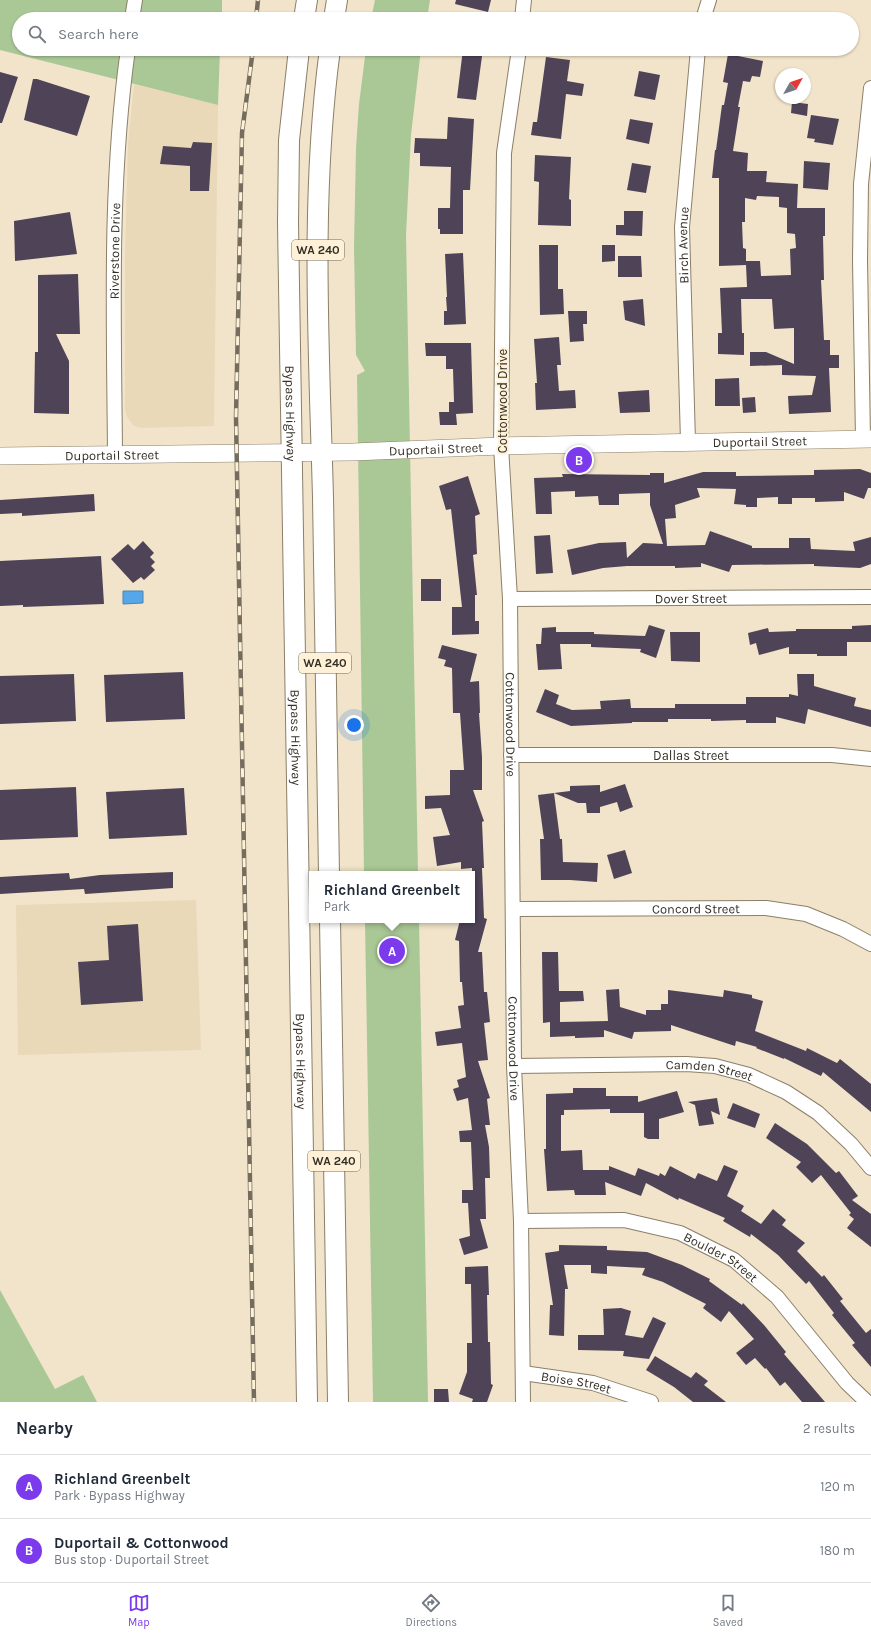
<!DOCTYPE html>
<meta charset="utf-8">
<style>
body{margin:0;font-family:Karla,sans-serif;background:#f2f2f3;color:#1f2937}
.compass{position:absolute;left:775px;top:68px;width:36px;height:36px;border-radius:50%;background:#fff;box-shadow:0 1px 3px #0004;rotate:50deg}
.you{position:absolute;left:354px;top:725px;width:14px;height:14px;margin:-10px;border:3px solid #fff;border-radius:50%;background:#1a73e8;box-shadow:0 0 0 6px #1a73e833}
.badge{display:grid;place-items:center;width:26px;height:26px;border-radius:50%;background:#7c3aed;color:#fff;font-size:13px;font-weight:700}
.pin{position:absolute;translate:-50% -50%;border:2px solid #fff;box-shadow:0 1px 4px #0006}
.popup{position:absolute;left:309px;top:871px;width:166px;height:52px;box-sizing:border-box;display:grid;place-content:center;border-radius:0px;background:#fff;filter:drop-shadow(0 1px 3px #0005);font-size:13px;white-space:nowrap;color:#747a83}
.popup b{font-size:15px;color:#1f2937}
.popup::after{content:'';position:absolute;left:50%;top:100%;margin-left:-8px;border:8px solid transparent;border-top-color:#fff}
.list{margin:0;padding:0;list-style:none}
h2{display:flex;justify-content:space-between;align-items:center;height:52px;margin:0;padding:0 16px;font-size:17px}
h2 small{font-size:13px;font-weight:400;color:#747a83}
.list li{display:grid;grid-template-columns:26px 1fr auto;gap:12px;align-items:center;box-sizing:border-box;height:64px;padding:0 16px;border-top:1px solid #e0e1e3}
.list b{display:block;font-size:15px;white-space:nowrap}
.list p{margin:0;font-size:13px;white-space:nowrap;color:#747a83}
.list em{font-size:13px;font-style:normal;color:#747a83}
.icon{flex:none;width:22px;height:22px;fill:none;stroke:currentColor;stroke-width:2;stroke-linecap:round;stroke-linejoin:round}
.map{position:relative;flex:none;width:871px;height:1402px;overflow:hidden}
.search{position:absolute;background:#fff;box-shadow:0 1px 3px #0004;left:12px;right:12px;top:12px;height:44px;display:flex;align-items:center;gap:10px;box-sizing:border-box;padding:0 14px;border-radius:22px;color:#747a83;font-size:15px}
.sheet{height:180px;background:#fff}
nav{display:flex;justify-content:space-around;align-items:center;box-sizing:border-box;height:56px;border-top:1px solid #e0e1e3;background:#fff;font-size:11px;color:#747a83}
nav a{display:grid;justify-items:center;gap:2px}
nav .on{color:#7c3aed}
.map>svg:first-child{display:block}
.built{fill:#e9d9b9}
.green{fill:#a9c896}
.water{fill:#56a7e9;stroke:#4c83ae}
.building{fill:#4f4358;fill-rule:evenodd}
.lines{fill:none;stroke-linecap:round;stroke-linejoin:round}
.minor-casing{stroke:#8b7f68;stroke-width:16}
.major-casing{stroke:#8b7f68;stroke-width:18}
.highway-casing{stroke:#8b7f68;stroke-width:22}
.minor{stroke:#fff;stroke-width:14}
.major{stroke:#fff;stroke-width:17}
.highway{stroke:#fff;stroke-width:20}
.rail-casing{stroke:#746d5d;stroke-width:4.5}
.rail{stroke:#fef1d7;stroke-width:3;stroke-dasharray:9;stroke-linecap:butt}
.labels{text-anchor:middle;stroke-width:4;stroke-linejoin:round;paint-order:stroke}
.shield{fill:#fef1d7;stroke:#716a5b;stroke-width:1}
.shield-label{font-size:12px;font-weight:bold;fill:#353026}
.street-label{font-size:13px;fill:#353026;stroke:#fef1d7}
</style>
<div class="map">
<svg width="871" height="1402" viewBox="0 0 871 1402">
<rect width="100%" height="100%" fill="#f1e4ca"/>
<!-- built -->
<path class="built" d="M134,84L218,105L214,426L142,428L134,426L127,417L125,409V253L128,144Z
M196,900L201,1050L18,1055L16,905Z"/>
<!-- green -->
<path class="green" d="M0,0H222V19H19V49H220L218,105L0,50Z
M375,0H430L427,19H371Z
M366,49H421L411,135L406,235L418,874H364L357,375L365,371L356,355L354,247L356,148L359,104Z
M365,920H419L428,1402H373Z
M0,1290L55,1389L83,1375L97,1402H0Z"/>
<!-- water -->
<path class="water" d="M123,591H143V603L123,604Z"/>
<!-- building -->
<path class="building" d="M456,0H491L488,12L455,4Z
M463,49H483L476,100L457,98Z
M728,54L763,61L760,77L752,76L750,82L743,81L738,107H740L733,151L748,153L747,171H767L766,182L798,184L797,208H825V236H823L824,280H821L824,340H830V355H839V368H829L831,412L789,414L788,396L812,395L816,376L782,375V365L750,366V352H766L794,364V328L774,329L772,299H741L742,333H744V355L718,354V333H722L720,288L747,287L746,265L719,266V178H712L715,150H716L722,105H724L728,83L723,82ZM757,196L779,197V207L787,208V233L795,234L796,248L790,249L791,275L761,276L760,261H746V249L743,248L742,222H745V198L756,200Z
M546,57L570,60L567,81L584,84L582,96L566,94L561,139L531,135L533,122H537Z
M639,71L660,75L655,100L634,96Z
M0,72L18,77L2,123H0Z
M33,79H37L90,96L77,136L24,120Z
M792,102L808,104L807,116L791,113Z
M811,115L839,119L833,145L814,142L815,139L807,138Z
M448,117L474,119L470,190H463V234H440V229H438V208H450L451,167L420,166V153H414L415,138L447,139Z
M630,119L653,123L649,144L626,139Z
M193,142L212,143L209,191H190V166L160,164L163,146L191,148Z
M535,155L571,157L569,199L571,200V226L538,225L539,182L534,181Z
M804,161L830,163L828,190L803,188Z
M632,163L651,166L646,193L627,190Z
M624,211H643L642,236L616,235V225H624Z
M70,212L77,254L15,261L14,221Z
M539,245H558V289H563L564,314L540,315Z
M602,245H615V261L602,262Z
M463,253L466,324L444,325V311H447L446,297H447L445,254Z
M618,256H641L642,277H618Z
M78,274L80,334H56L69,361V414L34,413L35,352H38V275Z
M643,299L645,326L625,320L623,301Z
M568,311H587V324H583L584,341L570,342Z
M559,337L561,365H557L559,391L575,390L576,408L536,410L535,383H537L534,339Z
M425,343H471L473,413L456,414L457,425H440L439,412H449V402H454L453,369H446V356H426Z
M739,378L740,406H715V379Z
M649,390L650,412L620,413L618,392Z
M755,397L756,412L743,413L742,398Z
M860,469L871,473V488H868L864,499L844,492V501L815,502V498H792V504H778V497L757,498V507H746V505L734,504L736,489L697,488L700,497L675,505L676,518L665,519L667,546L705,545L710,531L752,546V548H789V538H810L811,549L855,551L853,542L871,537V564L860,568L814,566V564L732,565L729,572L701,563V567L675,568V566H627L603,568L572,575L567,550L599,543L626,542L627,558L643,543L663,544L650,505V493L619,494V505H599L598,496L575,497V491L551,492L552,514H536L534,478L563,477L562,474L650,475V473H664V483L703,472H736V476L814,475V470Z
M468,476L480,514L475,516L477,554L473,555L477,595H475V621H479V634L452,635V607H462L451,509L446,510L439,486Z
M94,494L95,511L22,516V513L0,514V500Z
M550,535L553,573L536,574L534,536Z
M143,541L154,553L150,557L155,562L151,566L155,570L144,580L141,577L133,583L111,559L128,544L134,550Z
M101,556L104,604L23,607V605L0,606V561Z
M421,579H441V601H421Z
M649,625L665,630L656,658L640,652L641,649L591,647V644H560L562,669L538,670L536,644H541L542,628L556,627V632H594V634L645,636Z
M871,625V642H847V656H817V654H789V647L759,655L756,643L750,645L748,633L768,628L769,632L796,631V629H852V626Z
M670,632H700V662L671,661Z
M442,645L477,654L470,682L479,681L480,713H479L482,757V790H473L484,821L482,822L484,868H482L484,918L487,919L478,952H482L484,992H487L490,1022L484,1023L488,1060L478,1061L490,1098L487,1099L490,1125H485L489,1147L490,1178H485L486,1219H480L488,1248L464,1255L459,1239L470,1236L468,1203H462V1190H473L471,1142H460L459,1131L472,1130L468,1098L457,1101L453,1089L459,1087L457,1080L466,1077L462,1043L437,1046L435,1032L461,1028L458,1006L464,1005L462,982H460L459,941L455,940L460,920H472V868L461,869V862L437,866L433,837L450,835L441,808L425,809V796L450,795V770H464L460,713H453L452,668L444,666L446,660L438,658Z
M183,672L185,719L106,722L104,675Z
M74,674L76,721L0,724V676Z
M797,674H814V686L856,698L854,706L871,710V727L808,709L805,724L776,717V723H746V720L711,721V719H668V722H632V723L571,726L536,712L545,689L559,695L556,704L572,710L601,709L600,701L630,699L631,708H675V704H746V697H789V694L798,696Z
M625,784L633,807L620,812L617,802L600,807V813H587L586,803H578L554,793L570,791V786L600,785V792Z
M76,787L78,837L0,840V790Z
M184,788L187,835L109,839L106,792Z
M554,793L560,839H562L563,862L598,863L597,882L570,880H541L540,839H544L538,795Z
M625,850L632,873L614,879L607,855Z
M173,872V888L85,894L84,889L0,894V877L69,873L70,879L100,875Z
M138,924L143,1001L81,1005L78,962L109,960L107,926Z
M542,952H558L559,991H583L584,1001L560,1002V1022L608,1021L606,990L619,989L620,1007L646,1015V1010H661V1004H668V990L723,997L724,990L752,995V998L763,1001L755,1031L806,1051L807,1048L837,1063L840,1059L871,1084V1112L823,1072L821,1076L784,1058V1059L756,1048L757,1047L736,1041L735,1046L671,1025V1031L634,1032L632,1039L604,1030V1037L575,1038V1036L550,1037V1022L543,1023Z
M573,1088H606V1096H638V1102L677,1091L684,1112L659,1119V1139H648L644,1137V1113H610V1109L564,1110V1115H561V1151L582,1150L583,1170H609V1166L635,1176L638,1168L659,1176L660,1173L665,1176L670,1166L695,1179L698,1173L717,1181L724,1165L738,1171L727,1196L744,1206L741,1211L761,1224L773,1209L786,1220L782,1225L805,1243L797,1251L822,1277L824,1275L843,1299L840,1301L866,1333L871,1329V1367L852,1345L855,1343L832,1315L834,1313L809,1281L806,1284L778,1255L751,1234L750,1237L723,1221L725,1218L679,1198L678,1200L646,1183L641,1196L605,1182L606,1195H575L574,1190L547,1191L544,1149H546V1094L573,1093Z
M717,1098L720,1115L711,1111L714,1124L699,1126L695,1105L688,1102Z
M733,1103L760,1114L755,1128L727,1118Z
M775,1123L807,1144L836,1173L839,1171L858,1196L852,1200L871,1214V1247L847,1228L854,1219L849,1215L851,1213L821,1175L812,1183L796,1167L801,1162L766,1138Z
M559,1245L607,1246V1250L647,1252L682,1265L710,1279L709,1281L742,1305L743,1303L764,1325L786,1352L784,1354L825,1402H802L785,1382L780,1386L766,1368L765,1369L755,1358L746,1365L736,1353L754,1339L729,1311L721,1322L703,1308L706,1304L663,1282L642,1275L645,1268L607,1266V1274L591,1273V1265H564L568,1289H565L564,1336L549,1335L550,1305H553L545,1253L559,1251Z
M488,1266L489,1295H487L488,1342H490L491,1384L493,1385L487,1402H472L473,1399L459,1394L467,1372V1343H472L471,1284H465V1267Z
M621,1308L631,1311L625,1335L643,1338L653,1317L666,1323L649,1359L623,1356L624,1351L578,1350V1335H604L603,1309Z
M655,1356L691,1378L696,1372L708,1381L704,1385L726,1402H693L674,1387L646,1370Z
M434,1389H448L449,1402H434Z"/>
<g class="lines">
<!-- minor casing -->
<g class="minor-casing">
<g id="minor">
<path d="M132,19L135,0"/>
<path d="M522,19L524,0"/>
<path d="M703,19L709,0"/>
<path id="s1" d="M519,49L504,153L501,446L510,599L514,1066L521,1221L523,1402"/>
<path d="M863,439L860,260L861,184L871,88"/>
<path id="s2" d="M688,442L682,227L698,49"/>
<path id="s3" d="M115,454C114,319 109,184 128,49"/>
<path id="s4" d="M510,599L871,597"/>
<path id="s5" d="M511,755H832L871,759"/>
<path id="s6" d="M514,909L766,908L806,914L843,929L871,944"/>
<path id="s7" d="M514,1066L686,1064L715,1066L749,1075L786,1092L818,1113L851,1144L871,1168"/>
<path id="s8" d="M521,1221L624,1220L680,1233L734,1260L777,1297L847,1383L867,1402"/>
<path id="s9" d="M523,1373L593,1383L651,1402"/>
</g>
</g>
<!-- major casing -->
<g class="major-casing">
<g id="major">
<path id="s10" d="M0,456L353,452L501,446L871,439"/>
</g>
</g>
<!-- highway casing -->
<g class="highway-casing">
<g id="highway">
<path d="M304,19L307,0"/>
<path d="M334,19L337,0"/>
<path id="s11" d="M299,49L289,140L288,223L307,1402"/>
<path d="M329,874C327,748 326,622 323,497C319,348 310,197 330,49"/>
<path d="M330,920L338,1402"/>
</g>
</g>
<!-- minor -->
<use href="#minor" class="minor"/>
<!-- major -->
<use href="#major" class="major"/>
<!-- highway -->
<use href="#highway" class="highway"/>
<!-- rail casing -->
<g class="rail-casing">
<path id="rail" d="M256,19L258,0
M253,49L242,133L236,417L254,1402"/>
</g>
<!-- rail -->
<use href="#rail" class="rail"/>
</g>
<g class="labels">
<!-- shield labels -->
<g class="shield">
<rect x="292" y="240" width="52" height="20" rx="3"/>
<rect x="299" y="653" width="52" height="20" rx="3"/>
<rect x="308" y="1151" width="52" height="20" rx="3"/>
</g>
<g class="shield-label">
<text x="318" y="254">WA 240</text>
<text x="325" y="667">WA 240</text>
<text x="334" y="1165">WA 240</text>
</g>
<!-- street labels -->
<g class="street-label">
<text dy="5" stroke="none"><textPath href="#s2" startOffset="197">Birch Avenue</textPath></text>
<text dy="5" stroke="none"><textPath href="#s3" startOffset="203">Riverstone Drive</textPath></text>
<text transform="translate(502 401) rotate(-90)" y="5">Cottonwood Drive</text>
<text dy="5" stroke="none"><textPath href="#s11" startOffset="365">Bypass Highway</textPath></text>
<text dy="5" stroke="none"><textPath href="#s10" startOffset="760">Duportail Street</textPath></text>
<text dy="5" stroke="none"><textPath href="#s10" startOffset="436">Duportail Street</textPath></text>
<text dy="5" stroke="none"><textPath href="#s10" startOffset="112">Duportail Street</textPath></text>
<text dy="5" stroke="none"><textPath href="#s4" startOffset="181">Dover Street</textPath></text>
<text dy="5" stroke="none"><textPath href="#s1" startOffset="677">Cottonwood Drive</textPath></text>
<text dy="5" stroke="none"><textPath href="#s11" startOffset="689">Bypass Highway</textPath></text>
<text dy="5" stroke="none"><textPath href="#s5" startOffset="180">Dallas Street</textPath></text>
<text dy="5" stroke="none"><textPath href="#s6" startOffset="182">Concord Street</textPath></text>
<text dy="5" stroke="none"><textPath href="#s1" startOffset="1001">Cottonwood Drive</textPath></text>
<text dy="5" stroke="none"><textPath href="#s11" startOffset="1013">Bypass Highway</textPath></text>
<text dy="5" stroke="none"><textPath href="#s7" startOffset="196">Camden Street</textPath></text>
<text dy="5" stroke="none"><textPath href="#s8" startOffset="208">Boulder Street</textPath></text>
<text dy="5" stroke="none"><textPath href="#s9" startOffset="54">Boise Street</textPath></text>
</g>
</g>
</svg>
<svg class="compass" viewBox="-18 -18 36 36"><path d="M0-13l5 13h-10z" fill="#e53935"/><path d="M0 13l5-13h-10z" fill="#747a83"/></svg>
<div class="you"></div>
<div class="pin badge" style="left:392px;top:951px">A</div>
<div class="popup"><b>Richland Greenbelt</b>Park</div>
<div class="pin badge" style="left:579px;top:460px">B</div>
<div class="search"><svg class="icon" aria-label="search" viewBox="0 0 24 24"><circle cx="10" cy="10" r="6"/><path d="M15 15l6 6"/></svg>Search here</div>
</div>
<section class="sheet">
<h2>Nearby<small>2 results</small></h2>
<ul class="list">
<li><span class="badge">A</span><div><b>Richland Greenbelt</b><p>Park · Bypass Highway</p></div><em>120 m</em></li>
<li><span class="badge">B</span><div><b>Duportail &amp; Cottonwood</b><p>Bus stop · Duportail Street</p></div><em>180 m</em></li>
</ul>
</section>
<nav>
<a class="on"><svg class="icon" aria-label="map" viewBox="0 0 24 24"><path d="M3 6l6-2 6 2 6-2v14l-6 2-6-2-6 2zM9 4v14M15 6v14"/></svg>Map</a>
<a><svg class="icon" aria-label="directions" viewBox="0 0 24 24"><path d="M12 3l9 9-9 9-9-9zM9 14v-3h6M13 9l2 2-2 2"/></svg>Directions</a>
<a><svg class="icon" aria-label="saved" viewBox="0 0 24 24"><path d="M7 4h10v16l-5-4-5 4z"/></svg>Saved</a>
</nav>
